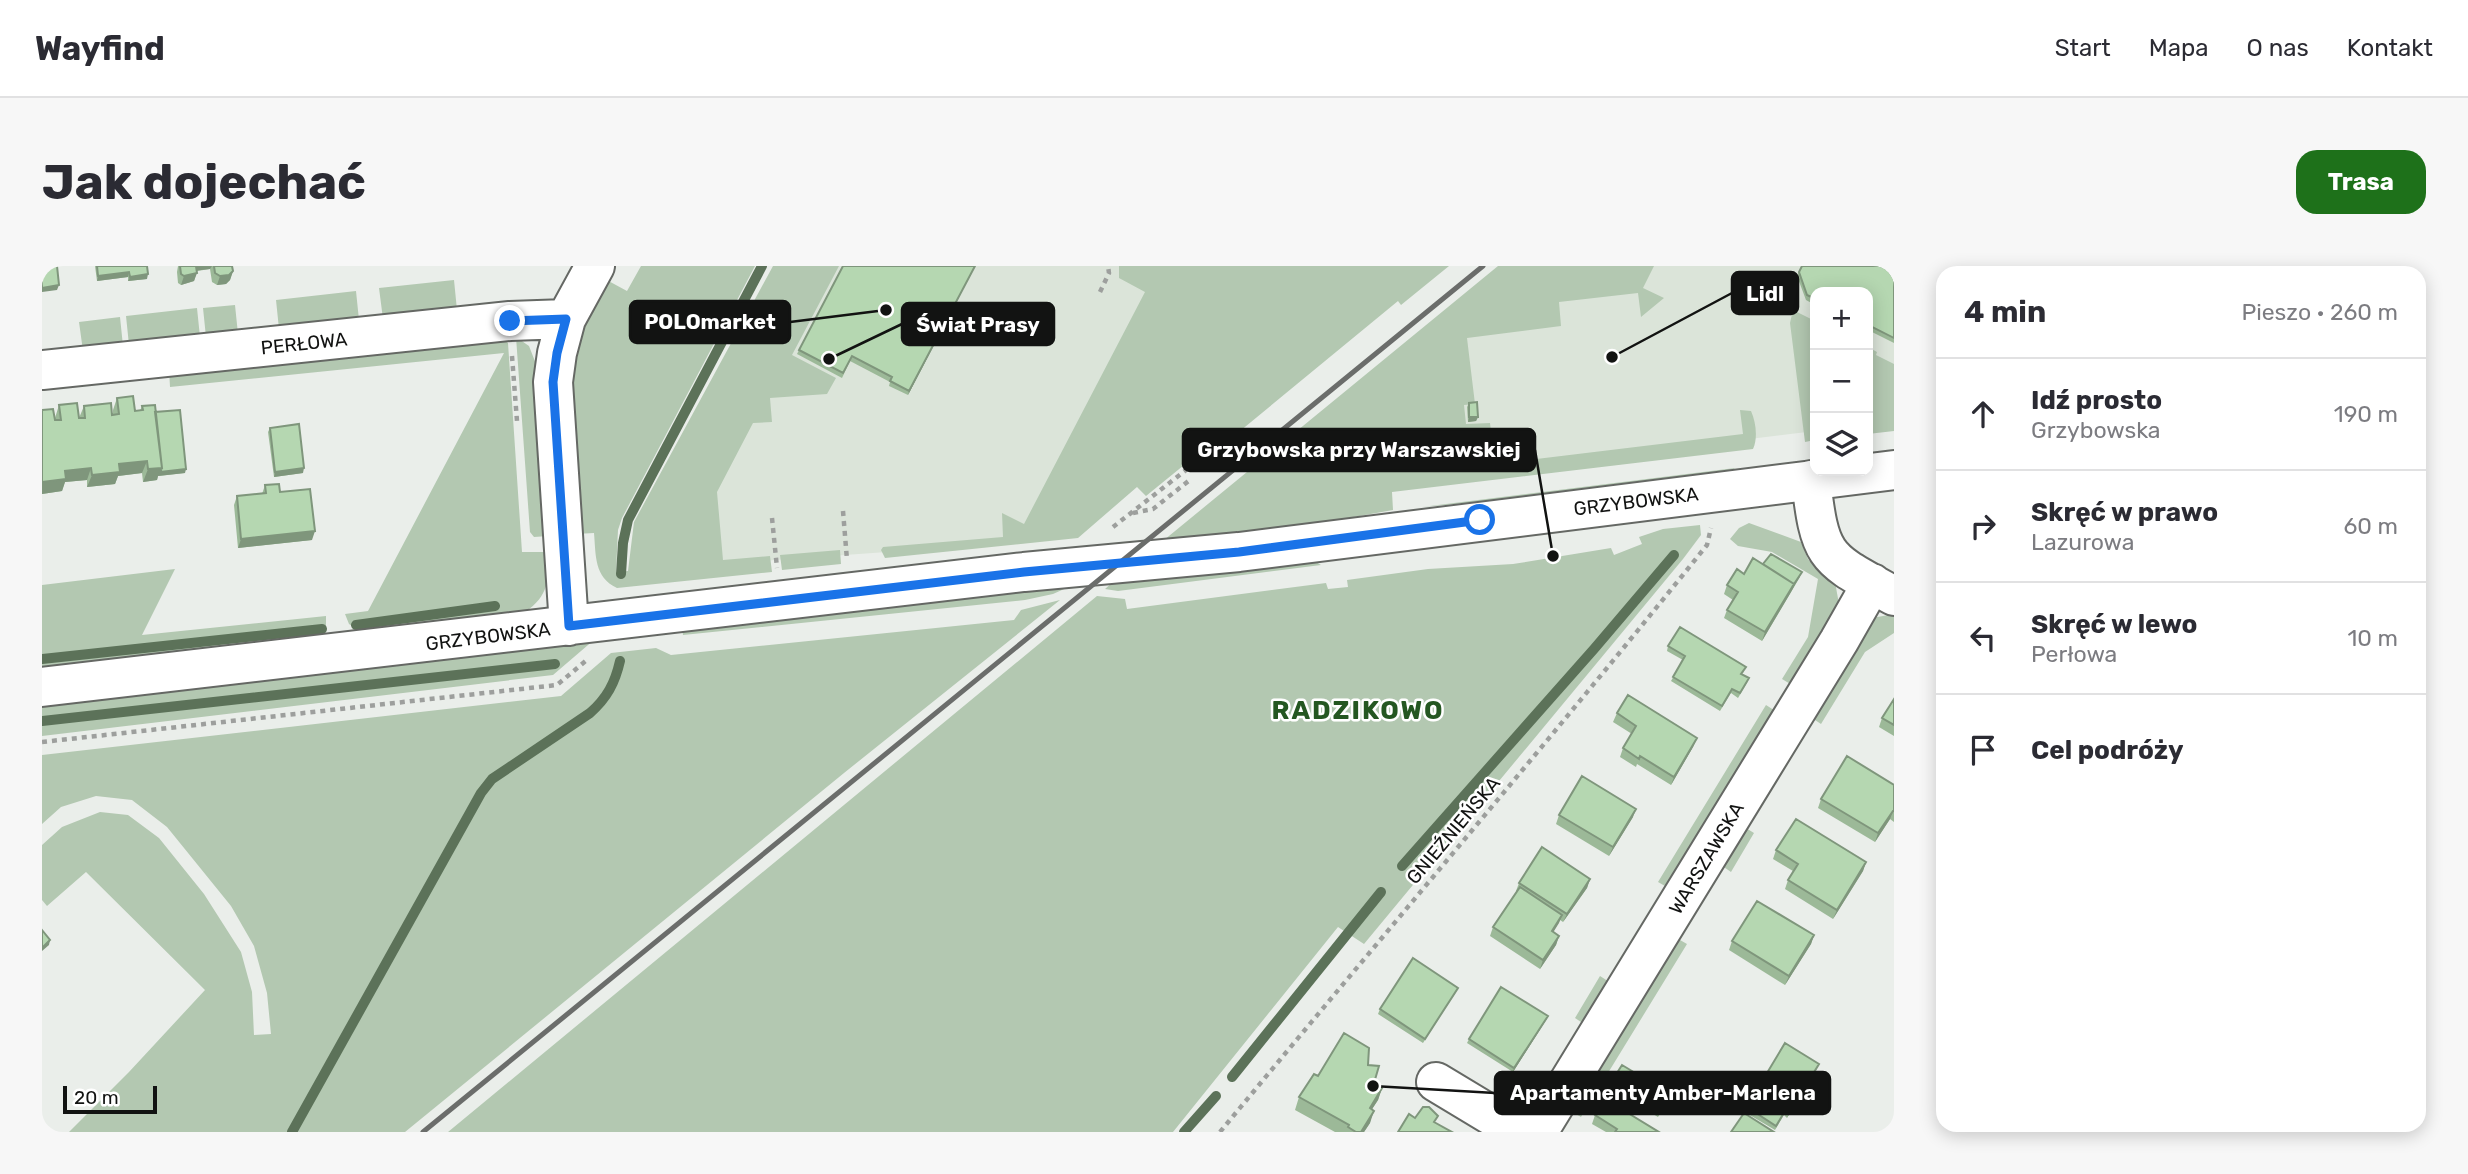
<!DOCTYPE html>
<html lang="pl">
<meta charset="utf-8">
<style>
body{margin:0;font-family:Rubik,sans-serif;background:#f7f7f7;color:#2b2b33}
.controls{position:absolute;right:21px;top:21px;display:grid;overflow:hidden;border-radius:14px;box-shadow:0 4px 18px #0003}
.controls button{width:63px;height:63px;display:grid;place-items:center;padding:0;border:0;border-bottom:2px solid #e1e1e2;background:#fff;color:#2b2b33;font:35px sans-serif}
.scale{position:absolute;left:21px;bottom:18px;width:94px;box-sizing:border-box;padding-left:7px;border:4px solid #121312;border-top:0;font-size:19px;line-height:24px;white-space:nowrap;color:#121312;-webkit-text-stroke:5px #fff;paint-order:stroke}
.stop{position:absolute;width:21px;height:21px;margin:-16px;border:5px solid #1a73e8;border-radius:50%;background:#fff}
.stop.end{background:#1a73e8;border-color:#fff;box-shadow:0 2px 7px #0008}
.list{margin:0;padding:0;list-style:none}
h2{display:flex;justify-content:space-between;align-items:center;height:91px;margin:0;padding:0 28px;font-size:30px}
h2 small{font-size:23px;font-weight:400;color:#7c7c81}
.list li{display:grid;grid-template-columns:46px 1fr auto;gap:21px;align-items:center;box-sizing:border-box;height:112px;padding:0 28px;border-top:2px solid #e1e1e2}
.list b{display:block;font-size:26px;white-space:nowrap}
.list p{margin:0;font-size:23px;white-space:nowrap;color:#7c7c81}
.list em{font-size:23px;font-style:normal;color:#7c7c81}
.icon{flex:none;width:38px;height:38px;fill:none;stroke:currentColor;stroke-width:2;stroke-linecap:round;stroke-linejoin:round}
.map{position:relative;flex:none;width:1852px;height:866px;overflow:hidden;border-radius:21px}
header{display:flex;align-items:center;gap:42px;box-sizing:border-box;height:98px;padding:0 35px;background:#fff;border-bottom:2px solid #e1e1e2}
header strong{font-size:33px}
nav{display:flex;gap:38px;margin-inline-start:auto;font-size:24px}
.intro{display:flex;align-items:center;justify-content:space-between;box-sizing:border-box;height:168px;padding:0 42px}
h1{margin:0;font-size:49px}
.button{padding:18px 32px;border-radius:21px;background:#1e711a;color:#fff;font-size:24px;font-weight:700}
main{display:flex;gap:42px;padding:0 42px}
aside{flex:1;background:#fff;border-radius:21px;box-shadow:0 4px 18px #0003}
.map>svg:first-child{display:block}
.built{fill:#dbe4d9}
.green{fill:#b3c8b1}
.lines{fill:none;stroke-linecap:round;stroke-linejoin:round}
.stream{stroke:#5c7259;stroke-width:10}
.minor-casing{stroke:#656864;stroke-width:42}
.path{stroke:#9d9f9d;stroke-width:4.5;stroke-dasharray:5 5;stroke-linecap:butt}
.minor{stroke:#fff;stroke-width:38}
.rail{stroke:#6b6d6b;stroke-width:5}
.wall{fill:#9cb998}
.shaded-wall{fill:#7f967c}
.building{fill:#b5d7b1;stroke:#7f967c;stroke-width:2}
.route{stroke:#1a73e8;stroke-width:9}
.labels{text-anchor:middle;stroke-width:5;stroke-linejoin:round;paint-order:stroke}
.street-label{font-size:19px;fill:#121312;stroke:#fff}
.district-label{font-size:26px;font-weight:bold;letter-spacing:2px;fill:#245721;stroke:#fff}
.leader{fill:none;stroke:#121312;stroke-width:2.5}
.callout-dot{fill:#121312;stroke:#fff;stroke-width:2.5}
.callout{fill:#121312;stroke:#121312;stroke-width:2.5}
.callout-label{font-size:21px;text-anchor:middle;font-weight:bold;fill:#fff}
</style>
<header>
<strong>Wayfind</strong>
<nav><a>Start</a><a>Mapa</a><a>O nas</a><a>Kontakt</a></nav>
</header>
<div class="intro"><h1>Jak dojechać</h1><a class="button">Trasa</a></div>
<main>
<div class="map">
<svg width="1852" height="866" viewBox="0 0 1852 866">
<rect width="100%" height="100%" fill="#eaeeea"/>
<!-- built -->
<path class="built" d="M780,0H1133L982,276L665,299L663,223Z
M1533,0H1852V155L1826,158V26H1773V165L1335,219L1427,41Z"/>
<!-- green -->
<path class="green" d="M599,0H713L580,252L576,264L574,306L586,305L592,256L731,0H797L750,89L794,112L785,128L728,132L730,156L711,157L675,226L681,294L728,290L730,306L575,322C552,311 554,290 552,267L534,268L523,108L561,12L585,25Z
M1077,0H1407L1359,39L1356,35L1153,202L1147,195L1104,230L1095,221L1036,272L843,292L839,284L841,281L961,271L960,247L982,258L1103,26L1077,12Z
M1456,0H1612L1601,22L1622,32L1599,51L1596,27L1517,36L1519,60L1425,72L1433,138L1422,139L1424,158L1448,157L1453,198L1701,168L1698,144L1709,145C1714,156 1716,172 1711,183L1350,226L1351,244L1217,268L1116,279Z
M412,14L415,44L341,53L337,22Z
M314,25L317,54L237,63L234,34Z
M193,39L196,68L164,71L161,42Z
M155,42L158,71L87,79L84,50Z
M1751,44L1773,55V174L1763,176L1748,57Z
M78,51L81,80L41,85L37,56Z
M457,69L466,77L480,286H507C507,313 507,330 483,346L323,369L307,358L303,348L326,345L462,87L128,121L127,103Z
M474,71L487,80L494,98L506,270L492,271L488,266Z
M1826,81L1835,86L1834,89L1852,98V165L1826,168Z
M1693,202L1688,205L1484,232L1380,241Z
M1707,257L1759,276L1766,293L1775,304L1793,316L1797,338L1755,422L1740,413L1766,371L1776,313L1730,286L1696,280L1688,273L1697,262Z
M1658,259L1659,269L1641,293L1322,678L1296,661L1131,866H406L1055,330L1083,333L1085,343L1284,317L1286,323L1306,321L1305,314L1386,303L1471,298L1569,282L1572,289L1600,278L1597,271L1621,263Z
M798,284L799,298L740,304L738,289Z
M1269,293L1279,299L1076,325L1063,323L1073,314Z
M133,303L100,369L284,350V361L278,371L0,406V319Z
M1031,319L1011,328L983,334L641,369L640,363Z
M1018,334L802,507L363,866H27L87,806L163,724L44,606L5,640L0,634V579L20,561L58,546L86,549L117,572L162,628L199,686L210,726L212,769L229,768L225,727L212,680L189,640L125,561L90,534L54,530L19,541L0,558V489L519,430L569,387L614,382L629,389L972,354L979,344Z
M1852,348V367L1823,386L1779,458L1767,450L1830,352Z
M553,373L511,409L0,470V436Z
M1724,439L1738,448L1630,624L1616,616Z
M1699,559L1712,567L1689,606L1676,597Z
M1631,670L1645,678L1539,851L1525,843Z
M1558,710L1572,719L1545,760L1533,752Z"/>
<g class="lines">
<!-- stream -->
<path class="stream" d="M579,308L581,277L586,254L720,0
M314,359L453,340
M0,393L280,363
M0,455L513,398
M1360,600L1552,383L1632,289
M1190,811L1339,626
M250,866L439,527L450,513L548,447C565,432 573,417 578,395
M1142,866L1174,830"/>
<!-- minor casing -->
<g class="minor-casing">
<path id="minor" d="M0,104L468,55L524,53
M1769,214C1778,295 1784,292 1852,330
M527,360L511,116L515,87L524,53L553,0
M0,421L982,306L1197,286L1852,204
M1394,816L1477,866
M1496,866L1797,375L1830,317"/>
</g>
<!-- path -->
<path class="path" d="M1058,26L1067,7L1066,0
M470,90L475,155
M801,245L805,294
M1091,247L1111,243L1149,213
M730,252L735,302
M1071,261L1144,204
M0,476L515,419L546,393
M1178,866C1340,670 1506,477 1665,279L1669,262"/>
<!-- minor -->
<use href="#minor" class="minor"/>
<!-- rail -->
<path class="rail" d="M381,866L1441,0"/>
</g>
<!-- wall -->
<path class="wall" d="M53,0H105V13L86,15V11L55,15Z
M136,0H190L191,5L188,14L184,18L175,19L170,16L168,3L155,5L152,15L139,19L136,17L135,6Z
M933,0L866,129L847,120L848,116L808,95L800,112L755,88L757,84Z
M1760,0H1852V77L1826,64V26H1773V39L1764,34L1755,10Z
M75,132L93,145H98L100,140L113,146L143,207L116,210L115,214L101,216L100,207L76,210L73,218L45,221V214L23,216L20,225L0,228V144L13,152L17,139L37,152L42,140L71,149V144Z
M1427,137L1436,151L1434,155L1426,156L1425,141Z
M228,162L261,207L232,211L226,166Z
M223,219L238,226L270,274L196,282L192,239L195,230L220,228Z
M1702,308L1758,311L1720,375L1682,352L1685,344L1691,334L1682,328L1685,319Z
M1626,380L1702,405L1700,409L1707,412L1705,417L1696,432L1689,427L1678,445L1629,415L1641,394L1625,385Z
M1852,433V470L1837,461L1840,452Z
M1575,447L1655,472L1651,481L1629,519L1595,498L1594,501L1578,491L1581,482L1590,468L1571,456Z
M1852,519V556L1848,553L1833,576L1776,542L1779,533Z
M1517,549L1591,551L1567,590L1514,558Z
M1734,584L1824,596L1821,605L1791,653L1743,623L1746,614L1751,605L1731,593Z
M1548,613L1545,622L1521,656L1518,654L1511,666L1517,670L1514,679L1498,703L1448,670L1451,661L1475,626L1474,625L1477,617Z
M1772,669L1769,678L1743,719L1687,684L1690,675Z
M1416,722L1414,726L1381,777L1336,748L1338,743Z
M1506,750L1504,754L1471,806L1425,777L1427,773Z
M1777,798L1745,852L1742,849L1733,864L1706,848L1714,833L1711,831L1713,827Z
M1276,810L1332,817L1340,822L1336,834L1330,843L1328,857L1322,866H1293L1253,844L1257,831Z
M1568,818L1627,833L1616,851L1567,822Z
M1553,849L1617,866H1564L1550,858Z"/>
<!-- shaded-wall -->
<path class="shaded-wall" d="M153,0H170L168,3L151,5Z
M933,0L866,129L867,125Z
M191,5L188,14L184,18L175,19L178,10Z
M87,6L86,11L55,15L56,10Z
M155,7L152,15L139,19L142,10Z
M106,8L105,13L86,15L88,11Z
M17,19L15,24L0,26V22Z
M1427,151H1436L1434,155L1426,156Z
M105,195L100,207L76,210L73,218L45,221L50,209L77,198Z
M1437,198L1436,203H1428L1430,199Z
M49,202L45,214L23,216L20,225L0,228V216L23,205Z
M120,202L144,203L143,207L116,210L115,214L101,216L106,203Z
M262,202L261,207L232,211L233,206Z
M273,265L270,274L196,282L199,273Z
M1760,306L1749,326L1720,375L1723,366Z
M1655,472L1651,481L1629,519L1632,511Z
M1594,543L1591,551L1567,590L1571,581Z
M1851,545L1848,553L1833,576L1836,567Z
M1824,596L1821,605L1791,653L1795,644Z
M1548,613L1545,622L1521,656L1525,648Z
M1520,649L1517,657L1507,673L1510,665Z
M1772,669L1769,678L1743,719L1747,710Z
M1517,670L1514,679L1498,703L1501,694Z
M8,674L7,679L0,685V682Z
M1506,750L1504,754L1471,806L1472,802Z
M1777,798L1775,802L1745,852L1747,847Z
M1340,822L1336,834L1323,854L1328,842Z
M1332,845L1328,857L1322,866H1319Z"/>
<!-- building -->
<path class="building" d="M0,0H15L17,19L0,22Z
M55,0H105L106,8L88,11L87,6L56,10Z
M138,0H154L155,7L142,10L139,8Z
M172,0H190L191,5L187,9L178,10L173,7Z
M801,0H933L867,125L848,115L850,111L810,90L801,107L757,84Z
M1760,0H1852V72L1826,59V26H1773V33L1765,29L1757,6Z
M91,130L93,145L101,144L100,140L113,139L120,202L106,203L105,195L77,198L78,206L50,209L49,202L23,205L24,213L0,216V144L11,143L13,154H19L17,139L35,137L37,152H43L42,140L69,137L70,149L77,148L75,132Z
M1435,136L1436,151H1427V137Z
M138,144L144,203L118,206L120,202L113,146Z
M257,158L262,202L233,206L228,162Z
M237,218L238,226L268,223L273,265L199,273L195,230L224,227L223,219Z
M1729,288L1760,306L1750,321L1752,318L1721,298Z
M1711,292L1752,318L1723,366L1685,344L1696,326L1685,319L1695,303L1702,308Z
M1638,361L1704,401L1699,408L1707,412L1698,427L1690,423L1680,440L1631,411L1643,390L1626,380Z
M1586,429L1655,472L1632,511L1598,490L1597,493L1581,482L1594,460L1575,447Z
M1852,433V459L1840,452Z
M1805,490L1852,519V545H1851L1836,567L1779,533Z
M1540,510L1594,543L1571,581L1517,549Z
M1754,553L1824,596L1795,644L1746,614L1756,598L1734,584Z
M1500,581L1548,613L1525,648L1477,617Z
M1478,621L1520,649L1510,665L1517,670L1501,694L1451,661Z
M1715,635L1772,669L1747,710L1690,675Z
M0,664L8,674L0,682Z
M1371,692L1416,722L1383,773L1338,743Z
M1459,721L1506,750L1472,802L1427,773Z
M1302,767L1327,782L1326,799L1337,800L1332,817L1340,822L1328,842L1332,845L1319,866H1314L1306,861L1307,859L1257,831L1272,808L1276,810Z
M1743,777L1777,798L1747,847L1743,845L1734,860L1708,843L1716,829L1713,827Z
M1580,799L1628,828L1617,847L1568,818Z
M1563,833L1617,866H1573L1575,863L1553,849Z
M1381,841H1387L1396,850L1392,856L1410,866H1356L1367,848L1373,852Z
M1702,847L1732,866H1689Z"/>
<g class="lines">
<!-- route -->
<path class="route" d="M468,55L524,53L515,87L511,116L527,360L982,306L1197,286L1438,254"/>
</g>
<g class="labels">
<!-- street labels -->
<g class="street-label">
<text transform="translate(262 77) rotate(-6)" y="7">PERŁOWA</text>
<text transform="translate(1594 235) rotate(-7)" y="7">GRZYBOWSKA</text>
<text transform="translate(446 370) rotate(-7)" y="7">GRZYBOWSKA</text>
<text transform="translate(1411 564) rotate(-50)" y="7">GNIEŹNIEŃSKA</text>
<text transform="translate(1664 592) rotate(-59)" y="7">WARSZAWSKA</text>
</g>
<!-- district labels -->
<g class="district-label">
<text x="1316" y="453">RADZIKOWO</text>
</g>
</g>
<!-- callouts -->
<path class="leader" d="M1570 91L1690 27M844 44L748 56M787 93L860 58M1511 290L1493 184M1331 820L1453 827"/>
<g class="callout-dot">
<circle cx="1570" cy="91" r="7"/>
<circle cx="844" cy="44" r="7"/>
<circle cx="787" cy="93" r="7"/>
<circle cx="1511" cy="290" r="7"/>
<circle cx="1331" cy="820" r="7"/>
</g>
<g class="callout">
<rect x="1690" y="6" width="66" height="42" rx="7"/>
<rect x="588" y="35" width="160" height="42" rx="7"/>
<rect x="860" y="37" width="152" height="42" rx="7"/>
<rect x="1141" y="163" width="352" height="42" rx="7"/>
<rect x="1453" y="806" width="335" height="42" rx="7"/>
</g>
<g class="callout-label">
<text x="1723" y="35">Lidl</text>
<text x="668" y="63">POLOmarket</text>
<text x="936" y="66">Świat Prasy</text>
<text x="1317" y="191">Grzybowska przy Warszawskiej</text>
<text x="1621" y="834">Apartamenty Amber-Marlena</text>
</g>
</svg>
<div class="controls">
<button>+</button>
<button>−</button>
<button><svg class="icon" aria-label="layers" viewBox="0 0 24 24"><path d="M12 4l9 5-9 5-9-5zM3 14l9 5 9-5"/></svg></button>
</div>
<div class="scale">20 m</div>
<div class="stop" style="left:1438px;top:254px"></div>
<div class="stop end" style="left:468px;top:55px"></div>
</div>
<aside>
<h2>4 min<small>Pieszo · 260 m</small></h2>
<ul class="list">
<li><svg class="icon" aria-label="ahead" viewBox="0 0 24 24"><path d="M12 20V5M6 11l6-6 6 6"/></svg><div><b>Idź prosto</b><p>Grzybowska</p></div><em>190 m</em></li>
<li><svg class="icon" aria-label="right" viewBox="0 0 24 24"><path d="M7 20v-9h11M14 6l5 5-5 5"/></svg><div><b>Skręć w prawo</b><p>Lazurowa</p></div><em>60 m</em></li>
<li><svg class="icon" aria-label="left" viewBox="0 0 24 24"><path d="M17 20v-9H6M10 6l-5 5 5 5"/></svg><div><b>Skręć w lewo</b><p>Perłowa</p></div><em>10 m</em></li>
<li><svg class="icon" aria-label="arrive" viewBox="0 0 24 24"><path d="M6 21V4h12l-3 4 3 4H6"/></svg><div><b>Cel podróży</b></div></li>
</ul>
</aside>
</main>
